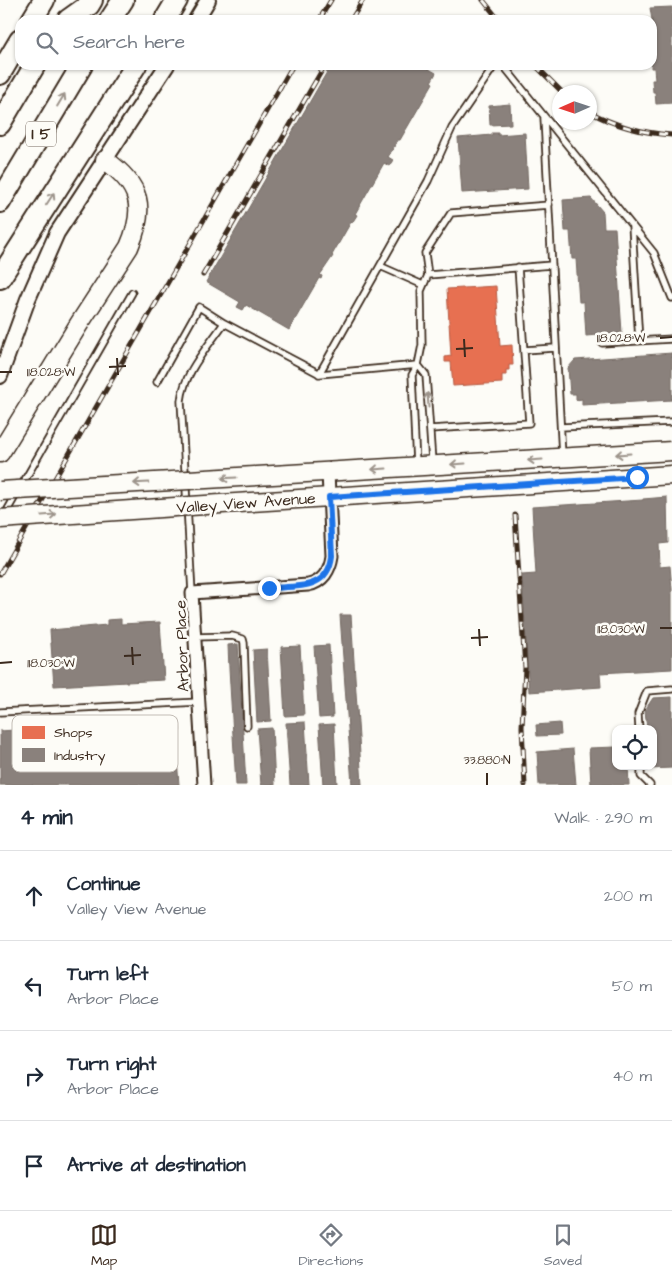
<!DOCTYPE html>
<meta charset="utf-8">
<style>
body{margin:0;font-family:"Architects Daughter",sans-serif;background:#f6f6f7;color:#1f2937}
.controls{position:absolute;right:15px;bottom:15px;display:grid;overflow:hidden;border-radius:10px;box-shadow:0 1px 4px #0004}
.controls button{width:45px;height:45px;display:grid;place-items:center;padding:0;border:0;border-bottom:1px solid #e0e1e3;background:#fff;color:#1f2937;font:25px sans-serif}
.compass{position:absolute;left:552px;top:85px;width:45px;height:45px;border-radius:50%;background:#fff;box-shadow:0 1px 4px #0004;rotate:267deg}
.stop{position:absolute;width:15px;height:15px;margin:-11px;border:4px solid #1a73e8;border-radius:50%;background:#fff}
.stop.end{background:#1a73e8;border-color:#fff;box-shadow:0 1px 5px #0008}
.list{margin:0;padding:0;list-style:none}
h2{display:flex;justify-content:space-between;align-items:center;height:65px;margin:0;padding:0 20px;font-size:21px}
h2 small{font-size:16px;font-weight:400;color:#747a83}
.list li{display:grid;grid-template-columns:32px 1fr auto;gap:15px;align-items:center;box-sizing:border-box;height:90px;padding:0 20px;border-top:1px solid #e0e1e3}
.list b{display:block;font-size:19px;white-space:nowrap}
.list p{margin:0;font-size:16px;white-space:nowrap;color:#747a83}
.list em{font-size:16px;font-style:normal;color:#747a83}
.icon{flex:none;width:28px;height:28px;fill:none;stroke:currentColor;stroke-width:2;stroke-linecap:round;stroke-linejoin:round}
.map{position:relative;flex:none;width:672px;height:785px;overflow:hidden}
.search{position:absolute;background:#fff;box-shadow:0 1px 4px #0004;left:15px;right:15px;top:15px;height:55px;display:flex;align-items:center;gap:12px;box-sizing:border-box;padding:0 18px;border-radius:15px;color:#747a83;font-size:19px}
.sheet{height:425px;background:#fff}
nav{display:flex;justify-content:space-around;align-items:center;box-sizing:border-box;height:70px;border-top:1px solid #e0e1e3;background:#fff;font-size:14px;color:#747a83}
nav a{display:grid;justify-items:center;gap:2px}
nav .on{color:#3b2a1e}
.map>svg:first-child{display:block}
.shops{fill:#e76f51;stroke:#b35a42}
.industry{fill:#8a817c;stroke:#726760}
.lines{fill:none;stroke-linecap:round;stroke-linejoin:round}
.service-casing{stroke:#3b2a1e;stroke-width:9}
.minor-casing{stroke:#3b2a1e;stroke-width:15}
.tertiary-casing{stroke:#3b2a1e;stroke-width:18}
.primary-casing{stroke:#3b2a1e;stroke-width:21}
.motorway-casing{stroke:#3b2a1e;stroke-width:24}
.service{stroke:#fdfcf7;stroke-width:5.5}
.minor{stroke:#fdfcf7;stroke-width:11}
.tertiary{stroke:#fdfcf7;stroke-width:14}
.primary{stroke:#fdfcf7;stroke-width:18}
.motorway{stroke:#fdfcf7;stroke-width:20}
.rail-casing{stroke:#3b2a1e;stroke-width:5}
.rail{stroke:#fdfcf7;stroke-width:3;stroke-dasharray:9;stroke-linecap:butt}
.primary-bridge-casing{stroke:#3b2a1e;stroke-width:21;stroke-linecap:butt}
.primary-bridge{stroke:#fdfcf7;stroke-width:18}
.oneway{stroke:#9c938a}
.route{stroke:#1a73e8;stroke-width:6}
.ticks{fill:none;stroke:#3b2a1e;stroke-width:2}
.labels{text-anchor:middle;stroke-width:5;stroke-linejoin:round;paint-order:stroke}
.shield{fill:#fdfcf7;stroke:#75695f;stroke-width:1}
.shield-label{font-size:15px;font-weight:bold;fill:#3b2a1e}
.street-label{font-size:16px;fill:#3b2a1e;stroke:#fdfcf7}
.key{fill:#fdfcf7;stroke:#c3bdb6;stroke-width:1}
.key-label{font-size:14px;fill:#3b2a1e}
.ticks-label{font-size:12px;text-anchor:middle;fill:#3b2a1e;stroke:#fdfcf7;stroke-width:5;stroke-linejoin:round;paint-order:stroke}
</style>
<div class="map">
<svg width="672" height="785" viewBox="0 0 672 785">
<rect width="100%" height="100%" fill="#fdfcf7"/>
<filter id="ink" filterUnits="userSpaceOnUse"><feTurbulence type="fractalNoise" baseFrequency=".02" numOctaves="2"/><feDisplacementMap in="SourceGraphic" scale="10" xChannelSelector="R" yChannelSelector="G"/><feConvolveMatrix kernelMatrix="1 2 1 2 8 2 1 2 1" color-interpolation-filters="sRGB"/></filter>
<g filter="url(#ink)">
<!-- shops -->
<path class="shops" d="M496,286L500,346L512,345L513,365H509V370H506V375H502V383L453,386L451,362H445V357L451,356L447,289Z"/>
<!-- industry -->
<path class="industry" d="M672,7V103L656,104L655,92H653L652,80H655L654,68H651L652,20L650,8Z
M331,65H422L436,73L431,82L433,83L400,140H398L388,157L393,160L389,166L384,163L355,214L357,215L352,223L351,222L332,255L333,256L320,275L322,276L321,279L319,278L289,330L246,305L243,310L237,307L240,302L206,282Z
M510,104L511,124L490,125L489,106Z
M492,133H498V135L525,133L528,189L462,193L458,138L492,135Z
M591,198L603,212L604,228H615L622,333L586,336L584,302H579L576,259H572L570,231H565L563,200Z
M672,353V400L582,405V399L576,400V394H570L568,368L575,360Z
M667,497L668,543L659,544L660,567L670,566L672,589V669L600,673L601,687L529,692L522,575L536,574L532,507L643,500V499Z
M340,615H351L362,785H352Z
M121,619V624L160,622L164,680L54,686L50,630L107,625V620Z
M238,644L246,785H236L229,668L228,645Z
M329,645L333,717L319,718L314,646Z
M300,646L304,715L285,716L281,647Z
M267,649L271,721L257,722L253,650Z
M672,697V768L649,769V766H653V729H647L645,710L653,698Z
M179,719L180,731H175L179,785H0V731Z
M305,722L309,785H290L286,723Z
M560,723L561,735L537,736L536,725Z
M334,724L337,785H323L319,725Z
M272,728L275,785H261L257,729Z
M616,747V766H628L629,785H591L589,748Z
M573,749L576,785H539L537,752Z"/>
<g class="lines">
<!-- service casing -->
<g class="service-casing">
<path id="service" d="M503,65L654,253L672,298
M544,118L562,456
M632,226L639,341
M380,266L423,285
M428,275L425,253L451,213L549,205
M602,343L672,339
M524,350L555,348
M418,365L426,375L432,462
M319,374L428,181L452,128L495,65
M157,382L199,307L224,323
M561,427L672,422
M430,429L529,423L518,267
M416,465L412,375L418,365L422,345L421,291L428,275L552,265
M4,516L132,293
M192,593L181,401C184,372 208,347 224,323L320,374L418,365
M195,637L232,636L243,639L244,643L247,726
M0,712L199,702
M639,729L638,714L647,691L672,689
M641,766V776L650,785"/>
</g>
<!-- minor casing -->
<g class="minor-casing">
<path id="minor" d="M204,785L192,593L308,585C323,582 330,570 332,556L328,473"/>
</g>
<!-- tertiary casing -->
<g class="tertiary-casing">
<path id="tertiary" d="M196,20L208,0
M0,376L28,299L57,233L167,65"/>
</g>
<!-- primary casing -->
<g class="primary-casing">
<path id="primary" d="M0,453L79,324L129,247C146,208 141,185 105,160
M189,480L672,451
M190,506L672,475"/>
</g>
<!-- motorway casing -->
<g class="motorway-casing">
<path id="motorway" d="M32,20L44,0
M68,20L89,5L92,0
M110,20L123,0
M165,20L177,0
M0,74L20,40
M0,124L35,65
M0,202L82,65
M0,278L136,65"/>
</g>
<!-- service -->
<use href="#service" class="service"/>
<!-- minor -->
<use href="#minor" class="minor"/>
<!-- tertiary -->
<use href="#tertiary" class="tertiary"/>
<!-- primary -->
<use href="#primary" class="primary"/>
<!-- motorway -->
<use href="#motorway" class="motorway"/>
<!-- rail casing -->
<g class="rail-casing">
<path id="rail" d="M483,0L499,20
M319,20L331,0
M351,20L363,0
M535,65L562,92
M590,112C615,126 643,133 672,135
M203,275L325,65
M515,515L525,668L522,727L525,785
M0,574L293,65"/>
</g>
<!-- rail -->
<use href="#rail" class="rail"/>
<!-- primary-bridge casing -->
<g class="primary-bridge-casing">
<path id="primary-bridge" d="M0,491L189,480
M0,519L190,506"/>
</g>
<!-- primary-bridge -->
<use href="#primary-bridge" class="primary-bridge"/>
</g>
<!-- one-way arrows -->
<defs><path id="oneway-shaft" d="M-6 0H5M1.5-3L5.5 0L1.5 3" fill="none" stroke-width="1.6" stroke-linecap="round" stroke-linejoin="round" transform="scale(1.25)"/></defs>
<g class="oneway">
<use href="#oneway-shaft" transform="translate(61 100) rotate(-59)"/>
<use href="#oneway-shaft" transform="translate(50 199) rotate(-57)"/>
<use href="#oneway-shaft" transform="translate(428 400) rotate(-94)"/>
<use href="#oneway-shaft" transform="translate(623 454) rotate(176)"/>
<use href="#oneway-shaft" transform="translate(535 460) rotate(176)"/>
<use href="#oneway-shaft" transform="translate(458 464) rotate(176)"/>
<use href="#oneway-shaft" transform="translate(379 469) rotate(176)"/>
<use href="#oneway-shaft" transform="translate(229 478) rotate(177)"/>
<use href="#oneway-shaft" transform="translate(141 483) rotate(177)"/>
<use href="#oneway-shaft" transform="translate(49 515) rotate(-4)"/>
</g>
</g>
<g class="lines" filter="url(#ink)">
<!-- route -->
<path class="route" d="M269,588C296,586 328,591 332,556L329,497L637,477"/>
</g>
<!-- ticks -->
<path class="ticks" d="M660,338L672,337M464,339L465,357M456,349L473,348M117,358L118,375M109,367L126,366M0,372H12M660,628H672M479,629L480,646M471,638L488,637M132,647L133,665M124,656L141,655M0,663L12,662M487,773V785"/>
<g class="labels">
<!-- shield labels -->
<rect class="shield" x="26" y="121.5" width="30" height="25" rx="4"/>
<g class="shield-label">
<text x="41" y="139">I 5</text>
</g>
<!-- street labels -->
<g class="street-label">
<text transform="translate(246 502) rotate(-4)" y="6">Valley View Avenue</text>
<text transform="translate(181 646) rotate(-92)" y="6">Arbor Place</text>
</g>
</g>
<!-- legend -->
<rect x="12" y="715" width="166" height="57" rx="8" class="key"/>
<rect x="22" y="726" width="23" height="13" fill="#e76f51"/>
<rect x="22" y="748" width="23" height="14" fill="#8a817c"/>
<g class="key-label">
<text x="54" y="737">Shops</text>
<text x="54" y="760">Industry</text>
</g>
<g class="ticks-label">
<text x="621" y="342">118.028°W</text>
<text x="51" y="376">118.028°W</text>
<text x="621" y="633">118.030°W</text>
<text x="51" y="667">118.030°W</text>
<text x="487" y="764">33.880°N</text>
</g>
</svg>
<div class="controls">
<button><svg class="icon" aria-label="locate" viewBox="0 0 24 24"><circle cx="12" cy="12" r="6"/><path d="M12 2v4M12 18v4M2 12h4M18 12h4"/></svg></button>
</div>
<svg class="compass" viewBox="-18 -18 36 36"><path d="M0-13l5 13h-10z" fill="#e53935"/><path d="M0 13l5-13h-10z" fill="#747a83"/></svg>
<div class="stop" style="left:637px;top:477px"></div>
<div class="stop end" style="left:269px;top:588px"></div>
<div class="search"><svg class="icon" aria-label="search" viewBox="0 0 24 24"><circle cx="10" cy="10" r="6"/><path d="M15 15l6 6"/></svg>Search here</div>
</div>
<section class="sheet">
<h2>4 min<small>Walk · 290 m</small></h2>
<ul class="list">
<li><svg class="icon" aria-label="ahead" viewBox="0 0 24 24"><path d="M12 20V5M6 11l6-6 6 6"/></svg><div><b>Continue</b><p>Valley View Avenue</p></div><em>200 m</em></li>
<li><svg class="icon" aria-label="left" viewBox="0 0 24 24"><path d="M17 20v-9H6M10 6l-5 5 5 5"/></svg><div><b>Turn left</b><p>Arbor Place</p></div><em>50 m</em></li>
<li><svg class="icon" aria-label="right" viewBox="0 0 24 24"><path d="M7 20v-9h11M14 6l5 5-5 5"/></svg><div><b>Turn right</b><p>Arbor Place</p></div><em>40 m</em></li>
<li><svg class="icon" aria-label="arrive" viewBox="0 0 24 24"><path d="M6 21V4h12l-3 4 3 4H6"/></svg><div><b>Arrive at destination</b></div></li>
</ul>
</section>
<nav>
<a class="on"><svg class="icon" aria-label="map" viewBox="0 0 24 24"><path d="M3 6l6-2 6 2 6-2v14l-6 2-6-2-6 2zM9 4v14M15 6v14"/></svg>Map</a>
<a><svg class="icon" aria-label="directions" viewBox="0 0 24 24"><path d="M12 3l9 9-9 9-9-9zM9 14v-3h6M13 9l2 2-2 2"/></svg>Directions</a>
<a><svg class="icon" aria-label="saved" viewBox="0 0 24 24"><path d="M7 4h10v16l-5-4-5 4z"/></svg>Saved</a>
</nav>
